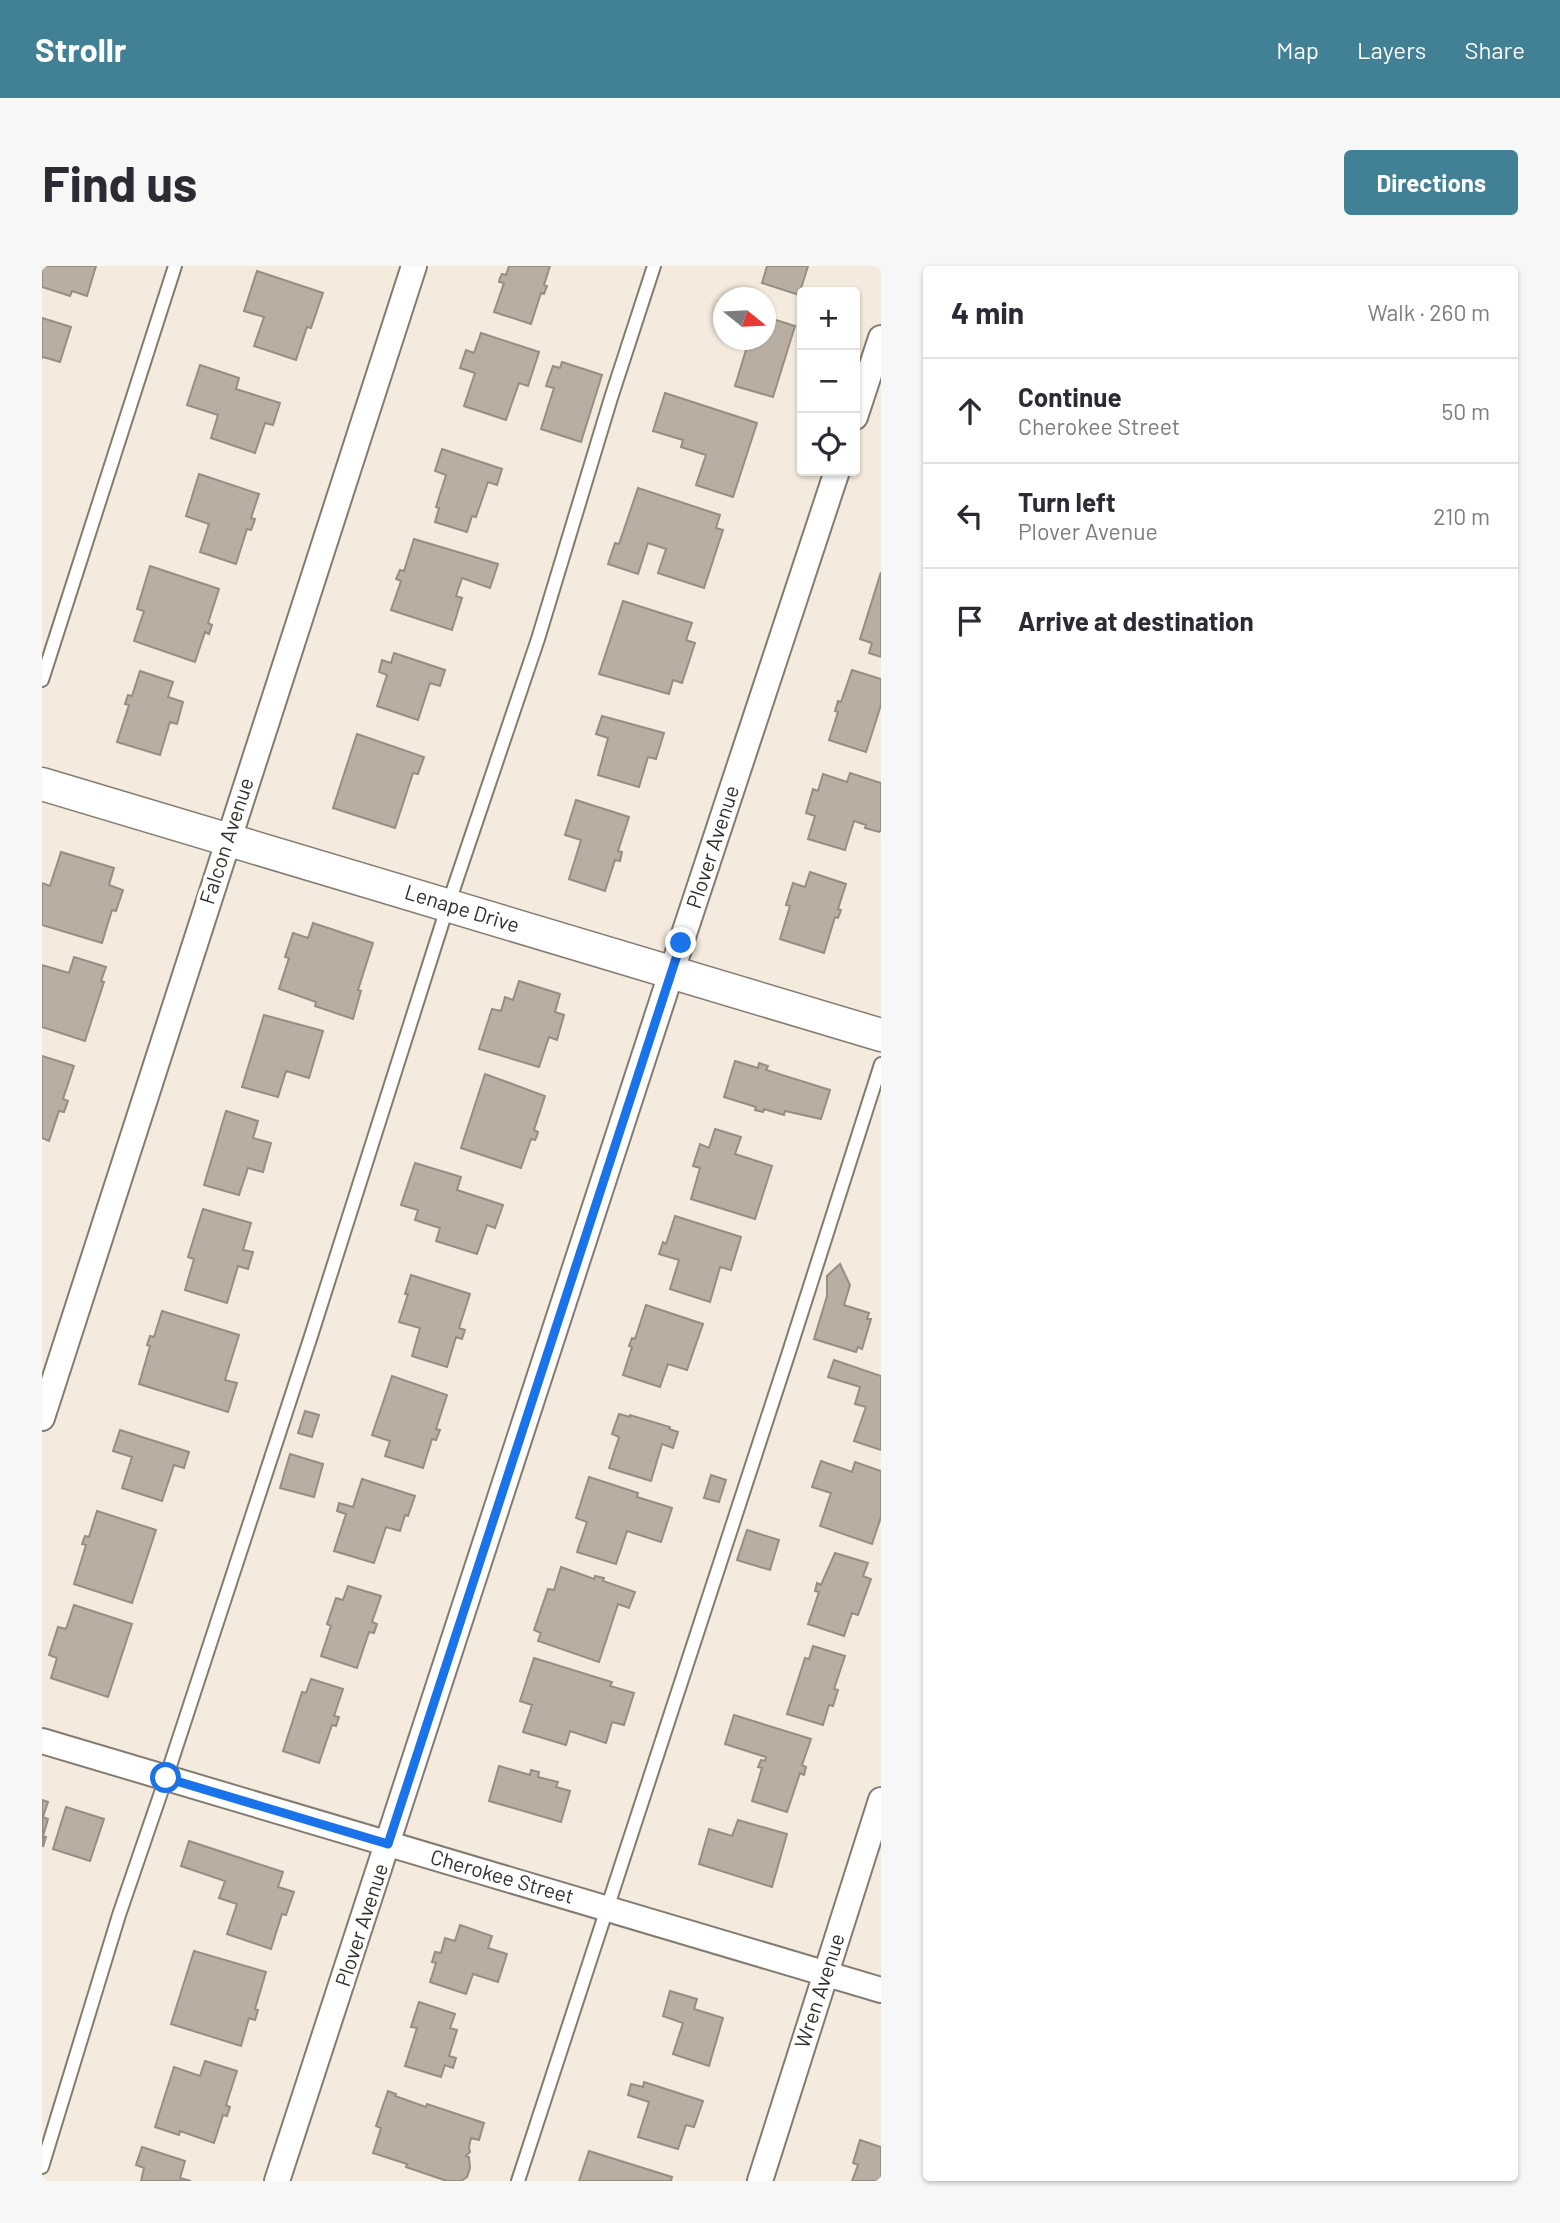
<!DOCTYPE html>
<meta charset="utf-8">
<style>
body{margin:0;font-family:Barlow,sans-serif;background:#f7f7f7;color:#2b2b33}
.controls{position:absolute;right:21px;top:21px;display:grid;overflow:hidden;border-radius:7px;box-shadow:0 2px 5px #0004}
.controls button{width:63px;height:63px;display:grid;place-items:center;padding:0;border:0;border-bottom:2px solid #e1e1e2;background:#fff;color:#2b2b33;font:35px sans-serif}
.compass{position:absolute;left:671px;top:21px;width:63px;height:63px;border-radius:50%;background:#fff;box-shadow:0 2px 5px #0004;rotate:108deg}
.stop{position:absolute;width:21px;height:21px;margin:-16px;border:5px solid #1a73e8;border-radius:50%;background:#fff}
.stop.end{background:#1a73e8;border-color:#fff;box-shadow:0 2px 7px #0008}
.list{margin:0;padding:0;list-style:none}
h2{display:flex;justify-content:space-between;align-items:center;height:91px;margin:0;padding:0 28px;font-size:30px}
h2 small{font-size:23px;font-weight:400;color:#7c7c81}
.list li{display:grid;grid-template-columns:46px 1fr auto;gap:21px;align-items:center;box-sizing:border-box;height:105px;padding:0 28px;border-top:2px solid #e1e1e2}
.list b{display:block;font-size:26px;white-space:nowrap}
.list p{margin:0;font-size:23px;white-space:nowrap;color:#7c7c81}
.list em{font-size:23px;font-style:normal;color:#7c7c81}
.icon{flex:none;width:38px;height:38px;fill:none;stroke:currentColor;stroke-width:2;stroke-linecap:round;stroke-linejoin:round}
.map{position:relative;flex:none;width:839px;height:1915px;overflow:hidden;border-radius:7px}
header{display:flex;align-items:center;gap:42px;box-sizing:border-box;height:98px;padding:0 35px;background:#418095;color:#fff}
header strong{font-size:33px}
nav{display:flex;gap:38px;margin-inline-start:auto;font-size:24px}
.intro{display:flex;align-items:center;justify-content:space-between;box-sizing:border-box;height:168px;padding:0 42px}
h1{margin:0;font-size:49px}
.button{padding:18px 32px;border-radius:7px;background:#418095;color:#fff;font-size:24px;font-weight:700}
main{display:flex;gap:42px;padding:0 42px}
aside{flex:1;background:#fff;border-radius:7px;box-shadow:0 2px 5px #0004}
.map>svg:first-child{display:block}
.building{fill:#b8aea2;stroke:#978e83;stroke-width:2}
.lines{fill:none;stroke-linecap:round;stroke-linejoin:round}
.service-casing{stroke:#847b70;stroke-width:16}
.minor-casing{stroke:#847b70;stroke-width:28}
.tertiary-casing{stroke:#847b70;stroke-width:35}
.service{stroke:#fff;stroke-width:12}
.minor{stroke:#fff;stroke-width:24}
.tertiary{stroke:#fff;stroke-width:32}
.route{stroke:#1a73e8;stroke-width:9}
.labels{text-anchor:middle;stroke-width:7;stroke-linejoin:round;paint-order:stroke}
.street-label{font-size:21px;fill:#332f2a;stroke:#fff}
</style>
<header>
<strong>Strollr</strong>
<nav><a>Map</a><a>Layers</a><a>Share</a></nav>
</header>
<div class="intro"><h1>Find us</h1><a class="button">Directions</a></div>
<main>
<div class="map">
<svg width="839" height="1915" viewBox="0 0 839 1915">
<rect width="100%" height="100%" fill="#f4eadd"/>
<!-- building -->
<path class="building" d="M0,0H54L45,30L30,25L28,30L0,21Z
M467,0H508L502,19L505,20L502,28L499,27L489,58L452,46L462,17L457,16L458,12L460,8L464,9Z
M725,0H766L757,29L720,17Z
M215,5L281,27L269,62L265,61L254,94L212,80L222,51L202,45Z
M724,51L753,60L731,131L693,120L707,74H724Z
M0,52L29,61L18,96L1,91L0,92Z
M439,67L497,86L486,120L477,117L464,154L422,140L433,107L418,102L424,84L432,87Z
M520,96L560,109L539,176L499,163L512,122L504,120L511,100L518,102Z
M158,99L197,112L194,123L238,137L231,159L223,157L213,187L169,172L176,149L145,139Z
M623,127L715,157L691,231L654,219L664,189L639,181L641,174L611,165Z
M400,183L460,203L455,219L446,216L434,251L430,250L425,266L393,256L397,242L394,241L404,209L393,205Z
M157,208L217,228L209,252L213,253L211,259L209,264L205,263L194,298L158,286L167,258L144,250Z
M596,222L678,249L674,262L681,264L662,322L616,307L624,283L606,277L596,308L566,298L573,277L577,278Z
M372,273L456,298L448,322L420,312L414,330L420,332L410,364L349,344L359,315L354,313L358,304L362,305Z
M108,300L177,323L166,357L170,359L167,368L163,366L153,396L92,375L102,345L95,343Z
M839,306V391L827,387L830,377L818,373Z
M581,335L650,357L644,374L653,377L640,417L631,414L627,428L557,408Z
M352,387L403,404L398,420L388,417L376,454L335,440L345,409L337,406L340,394L349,397Z
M810,404L839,413V439L824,486L787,474L796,446L793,445L796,435L799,436Z
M98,405L131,416L126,431L141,436L135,458L128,456L118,489L75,476L87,439L83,438L86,429L90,430Z
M560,450L622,467L614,493L606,491L597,521L556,509L566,472L554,468Z
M315,468L382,491L376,508L371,507L353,562L291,542Z
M808,507L839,517V564L837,566L823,562L824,559L812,555L803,584L766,573L773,550L764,547L771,523L776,525L781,508L805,516Z
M534,534L587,551L576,585L580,586L578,595L573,594L563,625L527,613L539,574L523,569Z
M19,586L72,602L67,619L81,624L74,645L70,644L60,677L0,659V617L8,620Z
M768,606L804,618L796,643L799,644L796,652L793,651L782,687L738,673L748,640L744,639L751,617L763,621Z
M271,657L331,677L316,724L319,725L311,753L273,740L274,736L237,723L247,692L243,691L251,667L266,672Z
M32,691L64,701L59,715L62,716L43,775L0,761V699L27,707Z
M477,715L518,728L513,746L522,749L515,774L507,771L497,801L437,783L450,743L459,745L463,731L471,734Z
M222,749L281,765L267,812L244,805L236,831L200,821Z
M0,790L32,800L21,833L26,835L22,846L17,845L7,875L0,872Z
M693,795L716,802L717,797L726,800L724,804L788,824L779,853L743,845L742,849L722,843L721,846L713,844L714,841L682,831Z
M443,808L503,830L492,864L496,866L495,870L493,874L489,873L479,902L419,882Z
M184,845L216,855L211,872L229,877L221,906L206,902L197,929L162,919Z
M673,863L699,871L693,888L730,900L713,953L649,933L658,902L651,900L658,878L667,882Z
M373,897L419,911L415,924L461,939L453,962L445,959L435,988L394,975L398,962L373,954L376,944L359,939Z
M161,943L209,957L201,984L211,986L206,1003L196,1000L185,1037L143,1024L152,993L146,991Z
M633,950L699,971L689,1004L678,1001L668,1036L628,1023L637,994L617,988L621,976L624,978Z
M798,998L808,1019L802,1039L827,1047L825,1053H829L820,1083L816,1081L814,1086L772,1073L785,1030V1010Z
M369,1009L428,1028L417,1062L423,1064L420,1073L414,1071L405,1101L370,1090L378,1062L357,1056L366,1028H363Z
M604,1039L661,1058L645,1104L626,1098L618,1121L581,1109L590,1081L587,1080L590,1072L593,1073Z
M120,1045L197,1069L183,1114L195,1117L186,1146L97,1118L108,1080L105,1079L108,1070L112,1071Z
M792,1094L839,1110V1184L812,1175L824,1141L813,1138L818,1121L786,1111Z
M350,1110L405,1129L394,1163L398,1164L394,1174L390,1173L381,1202L343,1190L348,1175L330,1169Z
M263,1145L277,1149L270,1171L256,1167Z
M577,1148L588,1151V1149L628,1161L627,1163L636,1166L631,1182L620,1178L609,1215L567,1202L577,1171L570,1168Z
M78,1164L147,1186L142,1202L132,1199L120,1235L80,1222L90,1191L71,1185Z
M248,1188L281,1198L272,1231L238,1222Z
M779,1195L810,1206L813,1196L839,1205V1251L830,1278L778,1260L789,1227L770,1221Z
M669,1209L684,1214L677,1236L662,1232Z
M547,1211L596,1227L595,1231L630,1242L619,1276L585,1265L574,1298L535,1286L545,1256L534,1252Z
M320,1213L373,1230L366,1250L363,1249L358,1265L344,1261L332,1297L292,1285L304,1248L295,1245L297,1237L311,1241Z
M55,1245L114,1264L90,1337L32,1318L44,1279L40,1278L43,1270L47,1271Z
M705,1264L737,1274L728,1304L695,1294Z
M793,1287L826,1297L821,1310L829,1313L816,1349L810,1347L802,1370L766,1358L777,1326L773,1325L775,1317L779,1319Z
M519,1301L552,1313L553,1310L562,1312L561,1315L593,1326L587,1342L576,1338L557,1396L496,1375L499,1367L492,1364L506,1323L512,1324Z
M306,1320L339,1330L330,1356L335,1358L332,1367L327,1366L315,1402L279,1390L289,1360L285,1358L294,1332L301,1334Z
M32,1339L90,1358L66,1431L9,1412L15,1392L7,1389L16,1361L24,1363Z
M771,1380L803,1390L792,1423L796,1424L791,1440L787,1439L781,1459L745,1448L763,1392L767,1393Z
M492,1392L570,1416L568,1420L592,1427L582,1459L570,1456L564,1477L528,1465L524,1479L481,1466L490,1439L478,1435Z
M269,1413L301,1423L292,1450L297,1451L294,1460L290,1459L277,1497L241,1485L260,1426L264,1427Z
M692,1449L769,1473L760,1499L764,1501L762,1509L758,1507L745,1546L710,1535L720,1502L716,1501L719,1494L723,1495L724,1491L683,1478Z
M457,1500L488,1509L489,1504L497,1506L496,1511L516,1516L514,1521L528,1525L519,1556L447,1535Z
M0,1534L6,1536L1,1551L6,1553L1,1570L4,1571L1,1581Z
M24,1541L62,1553L48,1595L11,1583Z
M696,1554L745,1568L730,1621L657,1598L667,1563L690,1570Z
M147,1575L241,1606L236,1621L252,1626L244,1649L240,1648L229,1683L185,1668L195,1638L177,1632L183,1615L139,1600Z
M418,1659L450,1670L446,1682L465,1688L456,1716L431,1708L424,1728L388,1716L394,1697L390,1696L393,1686L399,1687L403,1672L413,1675Z
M152,1685L224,1706L213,1743L216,1744L213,1754L207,1752L199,1780L129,1758Z
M628,1725L655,1733L652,1743L681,1752L667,1800L631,1788L641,1757L621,1750Z
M377,1736L413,1748L408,1762L415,1764L407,1790L414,1792L411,1802L403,1799L399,1811L363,1800L375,1762L369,1761Z
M163,1795L195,1805L184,1839L188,1841L185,1850L181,1849L172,1877L138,1865L137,1869L113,1861L132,1801L158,1810Z
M602,1816L661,1835L652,1861L644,1859L636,1883L596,1871L607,1836L586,1829L589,1818L601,1821Z
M346,1825L354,1828L353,1830L384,1841L385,1838L442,1857L437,1874L429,1872L427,1881L428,1886L424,1890L427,1891L428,1902L425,1911L419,1915H405L364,1901L365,1898L331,1887L339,1862L334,1860Z
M818,1874L839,1881V1915H810L816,1899L811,1897Z
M100,1881L143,1895L138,1912L149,1915H99L102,1902L94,1899Z
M547,1885L630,1911L629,1915H537Z"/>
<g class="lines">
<!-- service casing -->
<g class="service-casing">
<path id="service" d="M0,414L133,0
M0,1901L77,1649L124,1512L269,1070L406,639L496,373L569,132L612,0
M476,1915L746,1089L839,798"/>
</g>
<!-- minor casing -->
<g class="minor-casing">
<path id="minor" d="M813,151L839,72
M0,1152L372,0
M0,1475L839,1724
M235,1915L639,677L795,205
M718,1915L839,1534"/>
</g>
<!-- tertiary casing -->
<g class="tertiary-casing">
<path id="tertiary" d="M0,518L839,769"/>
</g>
<!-- service -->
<use href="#service" class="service"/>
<!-- minor -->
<use href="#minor" class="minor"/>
<!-- tertiary -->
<use href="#tertiary" class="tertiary"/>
</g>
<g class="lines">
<!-- route -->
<path class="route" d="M124,1512L346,1578L639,677"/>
</g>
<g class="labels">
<!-- street labels -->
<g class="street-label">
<text transform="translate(185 575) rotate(-72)" y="7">Falcon Avenue</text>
<text transform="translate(671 581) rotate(-72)" y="7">Plover Avenue</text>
<text transform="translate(420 643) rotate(17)" y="7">Lenape Drive</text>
<text transform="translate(460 1611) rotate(16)" y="7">Cherokee Street</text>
<text transform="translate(320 1659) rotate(-72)" y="7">Plover Avenue</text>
<text transform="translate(778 1725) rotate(-72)" y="7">Wren Avenue</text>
</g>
</g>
</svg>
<div class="controls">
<button>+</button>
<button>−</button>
<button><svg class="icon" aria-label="locate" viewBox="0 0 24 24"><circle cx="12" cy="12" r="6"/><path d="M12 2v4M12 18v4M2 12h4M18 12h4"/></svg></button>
</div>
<svg class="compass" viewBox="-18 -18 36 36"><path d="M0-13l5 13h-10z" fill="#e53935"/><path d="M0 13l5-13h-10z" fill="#7c7c81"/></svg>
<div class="stop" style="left:124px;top:1512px"></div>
<div class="stop end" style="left:639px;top:677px"></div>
</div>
<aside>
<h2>4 min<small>Walk · 260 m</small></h2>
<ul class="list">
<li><svg class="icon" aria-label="ahead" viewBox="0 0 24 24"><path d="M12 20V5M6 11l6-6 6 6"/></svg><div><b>Continue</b><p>Cherokee Street</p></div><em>50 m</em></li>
<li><svg class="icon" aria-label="left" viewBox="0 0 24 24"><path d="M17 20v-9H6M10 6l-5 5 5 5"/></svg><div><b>Turn left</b><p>Plover Avenue</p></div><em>210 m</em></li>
<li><svg class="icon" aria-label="arrive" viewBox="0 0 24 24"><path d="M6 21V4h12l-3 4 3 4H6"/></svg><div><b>Arrive at destination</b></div></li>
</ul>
</aside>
</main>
